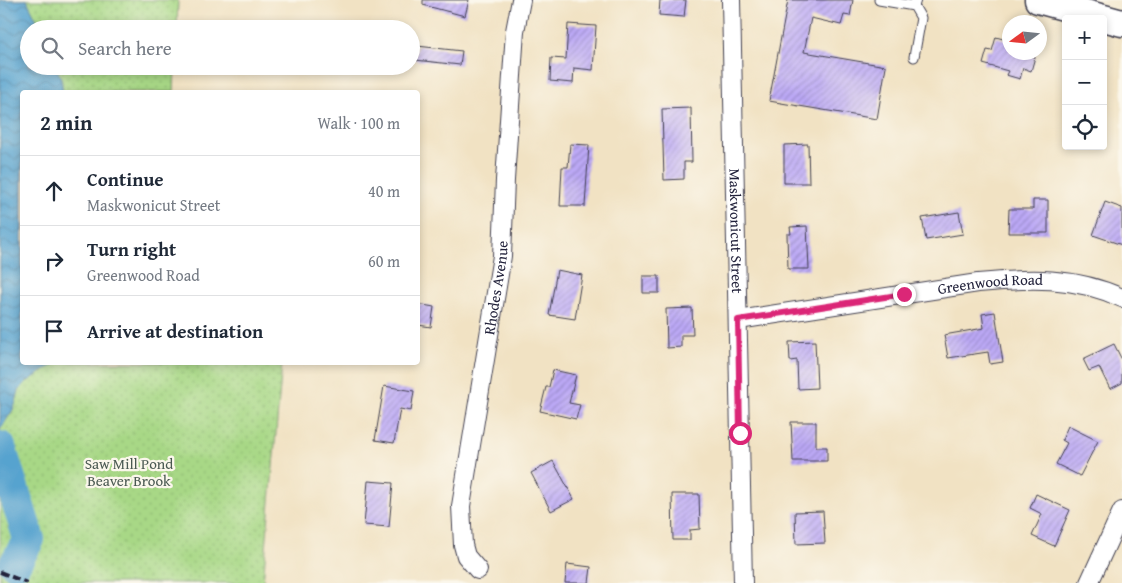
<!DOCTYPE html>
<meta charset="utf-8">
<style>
body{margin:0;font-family:"Gentium Book Plus",serif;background:#f6f6f7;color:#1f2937}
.controls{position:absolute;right:15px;top:15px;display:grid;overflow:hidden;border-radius:5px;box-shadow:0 2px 8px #0003}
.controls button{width:45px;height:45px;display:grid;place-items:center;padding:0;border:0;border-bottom:1px solid #e0e1e3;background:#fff;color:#1f2937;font:25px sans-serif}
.compass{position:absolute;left:1002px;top:15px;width:45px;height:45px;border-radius:50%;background:#fff;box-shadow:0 2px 8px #0003;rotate:255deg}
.stop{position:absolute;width:15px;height:15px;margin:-11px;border:4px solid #db2777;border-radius:50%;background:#fff}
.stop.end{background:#db2777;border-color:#fff;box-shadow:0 1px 5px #0008}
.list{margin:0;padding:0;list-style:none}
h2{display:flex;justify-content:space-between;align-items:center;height:65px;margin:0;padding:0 20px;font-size:21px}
h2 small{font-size:16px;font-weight:400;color:#747a83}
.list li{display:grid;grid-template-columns:32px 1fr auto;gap:15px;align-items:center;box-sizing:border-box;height:70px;padding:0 20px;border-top:1px solid #e0e1e3}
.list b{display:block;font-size:19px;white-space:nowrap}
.list p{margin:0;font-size:16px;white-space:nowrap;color:#747a83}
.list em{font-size:16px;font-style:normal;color:#747a83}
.icon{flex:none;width:28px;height:28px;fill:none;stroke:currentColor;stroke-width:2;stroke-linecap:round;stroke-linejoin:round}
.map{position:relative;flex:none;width:1122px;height:583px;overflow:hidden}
.search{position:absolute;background:#fff;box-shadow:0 2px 8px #0003;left:20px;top:20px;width:400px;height:55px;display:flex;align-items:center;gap:12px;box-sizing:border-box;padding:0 18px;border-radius:28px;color:#747a83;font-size:19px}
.panel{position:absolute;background:#fff;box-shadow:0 2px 8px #0003;left:20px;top:90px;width:400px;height:275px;border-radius:5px}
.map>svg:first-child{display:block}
.grass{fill:url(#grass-dots);stroke:#657d60}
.water{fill:url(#water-waves);stroke:#3c6285}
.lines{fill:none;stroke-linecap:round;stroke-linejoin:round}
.river{stroke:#57a3cf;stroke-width:32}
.building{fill:url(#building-hatch)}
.service-casing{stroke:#413f4f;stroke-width:11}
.minor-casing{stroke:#413f4f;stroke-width:20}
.secondary-casing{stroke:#413f4f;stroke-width:29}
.service{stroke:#fff;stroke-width:9}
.minor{stroke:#fff;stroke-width:18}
.secondary{stroke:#fff;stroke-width:26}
.rail{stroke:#22223b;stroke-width:4;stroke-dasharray:8 4;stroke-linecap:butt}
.route{stroke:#db2777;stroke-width:6}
.labels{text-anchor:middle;stroke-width:4.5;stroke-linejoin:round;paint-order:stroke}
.street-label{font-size:15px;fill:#22223b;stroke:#fbf7ec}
.park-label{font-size:15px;fill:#4a5952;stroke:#fbf7ec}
</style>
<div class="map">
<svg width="1122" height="583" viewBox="0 0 1122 583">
<defs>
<pattern id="grass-dots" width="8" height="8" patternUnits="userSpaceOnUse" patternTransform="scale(1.25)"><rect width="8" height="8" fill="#a8d886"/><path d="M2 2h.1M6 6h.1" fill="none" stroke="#90b975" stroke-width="1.8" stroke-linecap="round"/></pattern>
<pattern id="water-waves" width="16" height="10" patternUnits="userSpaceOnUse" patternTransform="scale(1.25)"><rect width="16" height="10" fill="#57a3cf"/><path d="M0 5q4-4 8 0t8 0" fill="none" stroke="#4884a9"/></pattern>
<pattern id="building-hatch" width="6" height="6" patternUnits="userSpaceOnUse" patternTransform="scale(1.25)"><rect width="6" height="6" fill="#bca9f6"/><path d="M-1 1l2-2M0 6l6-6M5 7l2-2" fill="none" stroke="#9889c8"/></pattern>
</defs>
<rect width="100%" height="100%" fill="#fbf7ec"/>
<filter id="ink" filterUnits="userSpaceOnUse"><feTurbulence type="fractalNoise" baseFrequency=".02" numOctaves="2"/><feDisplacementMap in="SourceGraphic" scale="10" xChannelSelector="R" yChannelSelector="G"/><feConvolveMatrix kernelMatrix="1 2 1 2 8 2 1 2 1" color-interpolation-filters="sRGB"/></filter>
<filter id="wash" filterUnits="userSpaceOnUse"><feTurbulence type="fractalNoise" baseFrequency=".0096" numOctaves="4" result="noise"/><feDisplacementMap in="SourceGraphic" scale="20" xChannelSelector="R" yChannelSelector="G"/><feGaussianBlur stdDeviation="1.12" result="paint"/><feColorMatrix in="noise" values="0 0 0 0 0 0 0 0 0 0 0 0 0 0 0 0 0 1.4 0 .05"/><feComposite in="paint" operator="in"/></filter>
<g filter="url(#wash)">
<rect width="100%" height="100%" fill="#f1e2c3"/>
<!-- grass -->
<path class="grass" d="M0,0H178L177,29H29V66H175L174,92H22V362L282,363L263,583H0Z"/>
<!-- water -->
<path class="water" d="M0,0H27L41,29H29V66H56L61,79L63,92H22V362L56,363L25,383L19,391L14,408L0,430Z"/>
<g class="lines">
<!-- river -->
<path class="river" d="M0,447L29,539L15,564"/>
</g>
<g id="blocks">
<!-- building -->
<path class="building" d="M423,0H469L465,16L423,5Z
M660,0H686L684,17L659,15Z
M788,0H853L850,16L844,15L841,25L811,18L804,52L886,66L877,119L769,101Z
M568,24L596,26L593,70L574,68L573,83L550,81L551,58L566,59Z
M996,37L1010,41V52H1020L1035,57L1031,71L1023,68L1020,79L1006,75L1008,71L983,64L987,50L992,51Z
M417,46L462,51L460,65L415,60Z
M691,108L692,162H684V179L664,180L662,109Z
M570,144L589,145L585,206H560L562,167H568Z
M808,144L809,183H784V145Z
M1033,200H1048V233H1008L1009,209H1033Z
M1105,202L1122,208V245L1093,235Z
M959,212L963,234L926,240L922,218Z
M807,226L809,269H788L787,234H791L790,227Z
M557,270L582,275L575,319L549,315Z
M643,276H659V293H643Z
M418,304L434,307L431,327L418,325Z
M692,308L693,335H681V347L667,348L666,309Z
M995,312L1003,362L990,364L988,352L948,358L944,335L984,328L982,314Z
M815,341L817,388L798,389L797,360L790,361L789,342Z
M1114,344L1122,360V383L1110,389L1099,367L1089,371L1083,359Z
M553,370L576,375L569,403L580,405L576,419L540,411L546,387H549Z
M384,386L414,391L411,411L400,409L394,443L375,440Z
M791,422H816V447H827V461H793Z
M1068,426L1098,441L1080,476L1056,464L1067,443L1062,440Z
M553,461L574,499L551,511L531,473Z
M368,481L393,483L389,527L364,525Z
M672,494H699L700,529L690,530V540H673Z
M1036,494L1070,510L1054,546L1032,536L1042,514L1030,508Z
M823,511L825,543L796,544L795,512Z
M567,564L591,567L589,583H565Z"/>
</g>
</g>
<g filter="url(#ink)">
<use href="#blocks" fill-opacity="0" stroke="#413f4f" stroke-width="1"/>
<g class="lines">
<!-- service casing -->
<g class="service-casing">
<path id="service" d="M879,0L914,6L916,0
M914,57L921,18L914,6"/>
</g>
<!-- minor casing -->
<g class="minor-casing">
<g id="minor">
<path id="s1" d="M731,0L743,583"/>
<path id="s2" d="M738,320L978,283C1029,278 1074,276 1122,298"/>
<path id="s3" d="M478,570L466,556L463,545L461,506L502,256L505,180L515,31L521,0"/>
<path d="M1089,583L1122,511"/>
</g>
</g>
<!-- secondary casing -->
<g class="secondary-casing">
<path id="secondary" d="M1038,0L1122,23"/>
</g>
<!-- service -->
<use href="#service" class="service"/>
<!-- minor -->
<use href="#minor" class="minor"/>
<!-- secondary -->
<use href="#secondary" class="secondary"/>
<!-- rail -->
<path class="rail" d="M0,572L27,583"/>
</g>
</g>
<g class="lines" filter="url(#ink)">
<!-- route -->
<path class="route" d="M740,433L738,320L904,294"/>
</g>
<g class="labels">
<!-- street labels -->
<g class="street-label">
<text dy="5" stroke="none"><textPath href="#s1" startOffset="231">Maskwonicut Street</textPath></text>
<text dy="5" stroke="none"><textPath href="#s2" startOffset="255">Greenwood Road</textPath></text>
<text dy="5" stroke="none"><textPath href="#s3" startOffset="290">Rhodes Avenue</textPath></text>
</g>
<!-- park labels -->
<g class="park-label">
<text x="129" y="469">Saw Mill Pond<tspan x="129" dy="17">Beaver Brook</tspan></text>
</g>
</g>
</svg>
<div class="controls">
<button>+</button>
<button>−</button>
<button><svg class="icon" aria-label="locate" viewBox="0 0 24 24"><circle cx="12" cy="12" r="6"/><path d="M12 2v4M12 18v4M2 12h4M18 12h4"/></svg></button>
</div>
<svg class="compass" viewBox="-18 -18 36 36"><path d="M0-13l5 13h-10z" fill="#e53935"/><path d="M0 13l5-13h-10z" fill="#747a83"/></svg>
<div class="stop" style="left:740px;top:433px"></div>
<div class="stop end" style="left:904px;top:294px"></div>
<div class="search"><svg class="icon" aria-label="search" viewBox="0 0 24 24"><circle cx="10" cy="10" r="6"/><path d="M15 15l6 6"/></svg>Search here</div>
<section class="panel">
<h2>2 min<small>Walk · 100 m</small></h2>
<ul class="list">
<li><svg class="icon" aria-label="ahead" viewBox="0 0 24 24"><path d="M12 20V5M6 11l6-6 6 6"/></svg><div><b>Continue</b><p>Maskwonicut Street</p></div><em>40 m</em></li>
<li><svg class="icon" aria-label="right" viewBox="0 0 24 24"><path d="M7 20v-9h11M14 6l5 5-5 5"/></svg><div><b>Turn right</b><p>Greenwood Road</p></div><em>60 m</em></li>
<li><svg class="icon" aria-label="arrive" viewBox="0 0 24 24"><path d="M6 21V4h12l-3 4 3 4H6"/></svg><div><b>Arrive at destination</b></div></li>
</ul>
</section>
</div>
